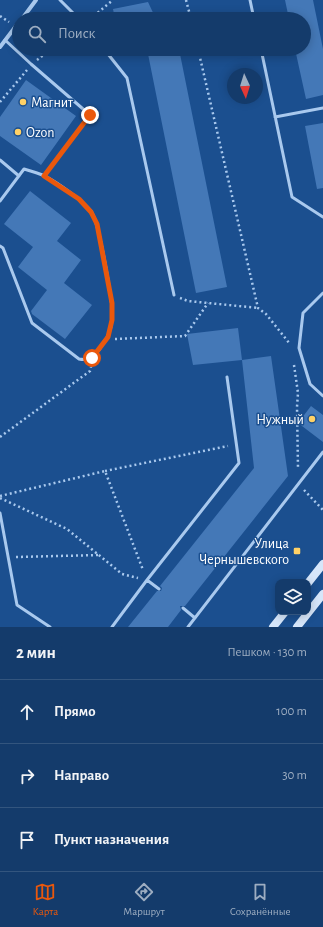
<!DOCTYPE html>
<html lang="ru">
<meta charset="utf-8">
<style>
body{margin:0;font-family:"Alegreya Sans",sans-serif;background:#1d4271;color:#f1f3f6}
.controls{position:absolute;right:12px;bottom:12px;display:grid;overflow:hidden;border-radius:8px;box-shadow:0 2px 10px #0003}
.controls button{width:36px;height:36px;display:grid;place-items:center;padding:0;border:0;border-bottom:1px solid #33557e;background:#143b6b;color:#f1f3f6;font:20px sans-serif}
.compass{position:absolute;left:227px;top:68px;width:36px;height:36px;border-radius:50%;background:#143b6b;box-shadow:0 2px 10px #0003;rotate:176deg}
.stop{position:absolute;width:12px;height:12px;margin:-9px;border:3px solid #ea580c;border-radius:50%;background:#fff}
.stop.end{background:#ea580c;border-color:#fff;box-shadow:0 1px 4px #0008}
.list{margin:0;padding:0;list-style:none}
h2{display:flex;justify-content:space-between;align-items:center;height:52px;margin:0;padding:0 16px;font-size:17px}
h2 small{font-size:13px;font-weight:400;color:#9dadc1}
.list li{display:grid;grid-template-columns:26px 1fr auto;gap:12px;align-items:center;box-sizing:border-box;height:64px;padding:0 16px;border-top:1px solid #33557e}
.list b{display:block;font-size:15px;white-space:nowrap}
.list em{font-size:13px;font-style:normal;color:#9dadc1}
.icon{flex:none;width:22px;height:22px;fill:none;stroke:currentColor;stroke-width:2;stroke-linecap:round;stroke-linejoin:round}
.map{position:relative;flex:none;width:323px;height:627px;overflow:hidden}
.search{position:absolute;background:#143b6b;box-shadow:0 2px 10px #0003;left:12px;right:12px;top:12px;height:44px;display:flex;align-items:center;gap:10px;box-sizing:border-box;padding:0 14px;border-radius:22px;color:#9dadc1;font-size:15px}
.sheet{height:244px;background:#143b6b}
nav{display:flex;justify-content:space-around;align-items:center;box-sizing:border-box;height:56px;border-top:1px solid #33557e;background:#143b6b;font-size:11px;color:#9dadc1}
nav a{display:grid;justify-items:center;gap:2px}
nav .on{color:#ea580c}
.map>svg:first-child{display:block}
.building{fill:#4478b7}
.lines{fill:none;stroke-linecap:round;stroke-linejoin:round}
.path{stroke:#a9c9ee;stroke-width:2.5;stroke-dasharray:2 3;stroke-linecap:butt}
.service{stroke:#a9c9ee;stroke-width:3}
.minor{stroke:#a9c9ee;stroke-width:4}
.secondary{stroke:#d6e6fa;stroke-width:8}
.route{stroke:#ea580c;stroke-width:5}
.poi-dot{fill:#ffd166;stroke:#1b4f8f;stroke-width:1.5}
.labels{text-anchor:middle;stroke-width:3;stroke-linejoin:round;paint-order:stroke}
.poi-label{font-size:14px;fill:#fff;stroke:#1b4f8f;text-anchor:start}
</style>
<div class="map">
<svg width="323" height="627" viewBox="0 0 323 627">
<rect width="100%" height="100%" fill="#1b4f8f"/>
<!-- building -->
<path class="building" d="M285,0H313L323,49V95L306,99L295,49H304V19H289Z
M148,2L156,19H115L113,9Z
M147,49H179L227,287L196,293Z
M26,80L76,116L41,165L0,136V117Z
M323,123V188L317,189L305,126Z
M30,191L71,223L57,241L81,260L64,283L92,305L65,339L32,314L31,311L47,290L18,267L33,247L4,224Z
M238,328L242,360L193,365L187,334Z
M271,356L288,476L185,606H180L181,610L168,627H128L157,591H161L162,588L160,586L254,468L242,360Z
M311,406L323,415V442L298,423Z"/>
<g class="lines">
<!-- path -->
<path class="path" d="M186,0L191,19
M0,16L9,22
M90,19L113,0
M198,49L258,308L266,314L290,344
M37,60L51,49
M0,102L27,70
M180,298L188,301L258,308
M115,339L185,336L208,303
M294,365L298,393L297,407L298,469
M0,437L90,371L91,367
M105,471L228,446
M304,490L323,510
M0,496L105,471L143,570
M0,498L67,529L122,574L138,578
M16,557L99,555"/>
<!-- service -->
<path class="service" d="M60,0L79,19
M250,0L254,19
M5,40L31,64L90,115L44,176
M104,49L127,78L174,295
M261,49L292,197L323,217
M275,117L323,108
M0,160L19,176
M0,201L24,169C31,171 38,173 45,176C58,183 81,199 91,211C99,222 114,305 112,320C111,333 106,340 99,350C93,357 89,361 79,359L32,323L3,248L0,246
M323,293L303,313L299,348L310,384L323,396
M0,513L17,605L50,627
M147,580L159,589
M183,608L195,618
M112,627L147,580L239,463L227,377
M188,627L323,452"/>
<!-- minor -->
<path class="minor" d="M22,19L36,0
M0,47L19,22"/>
<!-- secondary -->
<path class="secondary" d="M308,583L323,564
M273,627L285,612
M297,627L323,594"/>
</g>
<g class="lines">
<!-- route -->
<path class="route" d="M90,115L44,176L79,199L91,212L97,224L112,303V320L108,337L92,358"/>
</g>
<!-- markers -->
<g class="poi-dot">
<circle cx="23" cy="102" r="4"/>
<circle cx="18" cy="132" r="4"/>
<circle cx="312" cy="419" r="4"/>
<rect x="293" y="547" width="8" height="8" rx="2"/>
</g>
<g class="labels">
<!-- poi labels -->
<g class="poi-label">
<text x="31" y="107">Магнит</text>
<text x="26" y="137">Ozon</text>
<text x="304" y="424" text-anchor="end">Нужный</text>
<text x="289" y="548" text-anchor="end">Улица<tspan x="289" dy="16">Чернышевского</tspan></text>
</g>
</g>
</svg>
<div class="controls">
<button><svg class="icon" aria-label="layers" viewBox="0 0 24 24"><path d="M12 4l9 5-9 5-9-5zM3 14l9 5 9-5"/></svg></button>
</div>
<svg class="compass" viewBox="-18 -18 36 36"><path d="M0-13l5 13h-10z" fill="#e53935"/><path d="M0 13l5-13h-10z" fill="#9dadc1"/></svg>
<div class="stop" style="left:92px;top:358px"></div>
<div class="stop end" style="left:90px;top:115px"></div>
<div class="search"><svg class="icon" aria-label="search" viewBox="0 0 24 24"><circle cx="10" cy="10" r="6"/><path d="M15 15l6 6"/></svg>Поиск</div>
</div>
<section class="sheet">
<h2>2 мин<small>Пешком · 130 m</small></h2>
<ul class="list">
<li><svg class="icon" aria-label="ahead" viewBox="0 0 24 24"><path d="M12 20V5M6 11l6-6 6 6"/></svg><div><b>Прямо</b></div><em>100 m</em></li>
<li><svg class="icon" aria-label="right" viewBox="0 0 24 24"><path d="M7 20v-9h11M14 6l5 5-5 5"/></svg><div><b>Направо</b></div><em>30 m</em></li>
<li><svg class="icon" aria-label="arrive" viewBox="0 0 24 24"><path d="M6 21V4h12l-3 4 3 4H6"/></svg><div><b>Пункт назначения</b></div></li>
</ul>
</section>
<nav>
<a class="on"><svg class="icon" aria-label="map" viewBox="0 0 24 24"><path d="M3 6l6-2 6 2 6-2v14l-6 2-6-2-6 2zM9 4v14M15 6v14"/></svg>Карта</a>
<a><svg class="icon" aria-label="directions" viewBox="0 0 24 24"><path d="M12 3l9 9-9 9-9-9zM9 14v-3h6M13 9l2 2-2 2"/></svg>Маршрут</a>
<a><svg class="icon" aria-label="saved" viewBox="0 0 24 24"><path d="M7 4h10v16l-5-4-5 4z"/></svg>Сохранённые</a>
</nav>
